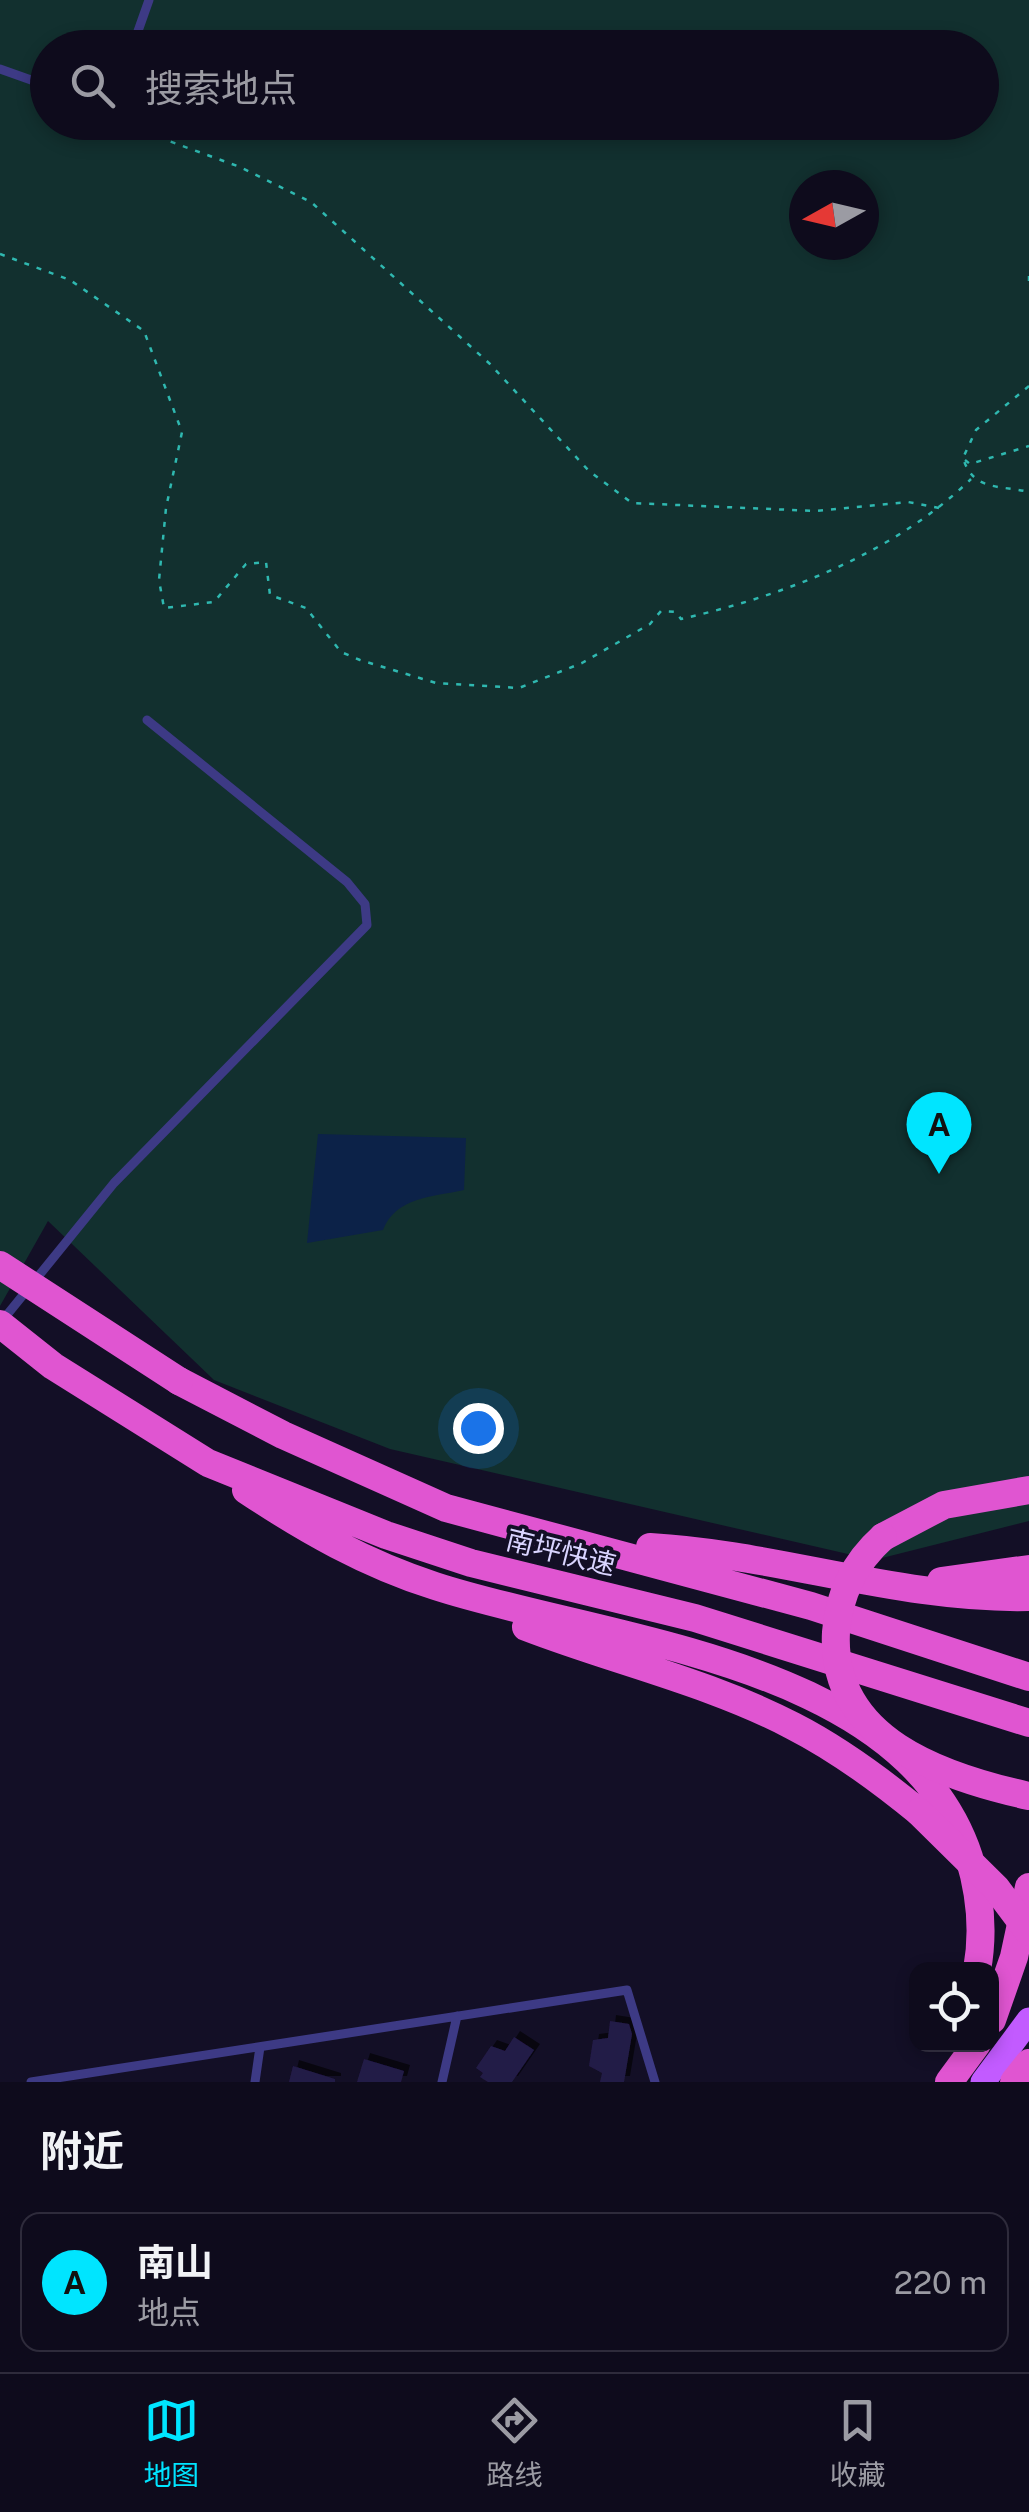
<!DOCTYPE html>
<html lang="zh">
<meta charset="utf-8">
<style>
body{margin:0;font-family:"Public Sans","Noto Sans SC",sans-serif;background:#171425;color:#f1f3f6}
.controls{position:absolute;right:30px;bottom:30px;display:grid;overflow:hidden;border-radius:20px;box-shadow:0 5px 15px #0003}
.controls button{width:90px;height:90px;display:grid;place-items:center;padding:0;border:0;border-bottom:2px solid #2e2b3b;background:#0e0b1c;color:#f1f3f6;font:50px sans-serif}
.compass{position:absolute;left:789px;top:170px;width:90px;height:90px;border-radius:50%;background:#0e0b1c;box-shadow:0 5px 15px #0003;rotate:262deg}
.you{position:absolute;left:478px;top:1428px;width:35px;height:35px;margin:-25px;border:8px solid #fff;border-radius:50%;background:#1a73e8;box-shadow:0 0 0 15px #1a73e833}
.badge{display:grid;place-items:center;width:65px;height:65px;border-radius:50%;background:#00e5ff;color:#111;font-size:32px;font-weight:700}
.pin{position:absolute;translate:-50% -82px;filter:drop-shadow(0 2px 5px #0008)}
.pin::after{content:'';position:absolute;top:52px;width:35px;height:30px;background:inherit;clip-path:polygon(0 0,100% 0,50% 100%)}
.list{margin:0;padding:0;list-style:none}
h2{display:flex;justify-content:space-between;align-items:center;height:130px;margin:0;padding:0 40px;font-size:42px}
h2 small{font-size:32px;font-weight:400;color:#9b9ba3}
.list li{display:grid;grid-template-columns:65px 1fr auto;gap:30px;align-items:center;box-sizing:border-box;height:140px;margin:0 20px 20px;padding:0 20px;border:2px solid #2e2b3b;border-radius:20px}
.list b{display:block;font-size:38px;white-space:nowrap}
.list p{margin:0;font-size:32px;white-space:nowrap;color:#9b9ba3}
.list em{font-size:32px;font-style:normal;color:#9b9ba3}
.icon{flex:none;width:55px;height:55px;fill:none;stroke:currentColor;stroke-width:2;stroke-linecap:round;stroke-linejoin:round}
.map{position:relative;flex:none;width:1029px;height:2082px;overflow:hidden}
.search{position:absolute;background:#0e0b1c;box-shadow:0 5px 15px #0003;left:30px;right:30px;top:30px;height:110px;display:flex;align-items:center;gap:25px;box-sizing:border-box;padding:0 35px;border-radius:55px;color:#9b9ba3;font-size:38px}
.sheet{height:290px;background:#0e0b1c}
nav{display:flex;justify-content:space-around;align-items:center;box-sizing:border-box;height:140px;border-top:2px solid #2e2b3b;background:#0e0b1c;font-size:28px;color:#9b9ba3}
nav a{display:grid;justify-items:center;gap:5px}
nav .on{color:#00e5ff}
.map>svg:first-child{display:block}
.green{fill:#12302f;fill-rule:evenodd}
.water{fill:#0c2248}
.building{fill:#241b47;filter:url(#shadow)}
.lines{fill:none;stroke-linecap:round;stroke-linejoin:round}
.path{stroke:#2fb8b0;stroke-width:2.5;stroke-dasharray:5 8;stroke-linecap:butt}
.service{stroke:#3d3a85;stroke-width:9}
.primary{stroke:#c25bff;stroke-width:25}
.trunk{stroke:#e055d1;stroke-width:28}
.trunk-bridge{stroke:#e055d1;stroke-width:28}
.labels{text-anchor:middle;stroke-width:8;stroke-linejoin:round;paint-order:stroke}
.street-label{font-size:28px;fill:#d9d4ff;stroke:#130f26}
</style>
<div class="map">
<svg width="1029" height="2082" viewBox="0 0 1029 2082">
<defs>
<filter id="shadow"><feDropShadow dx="6" dy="-6" stdDeviation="0" flood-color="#0009"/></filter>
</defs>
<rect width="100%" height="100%" fill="#130f26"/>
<!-- green -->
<path class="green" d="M0,0H1029V1521L874,1560L390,1449L214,1380L48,1221L0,1306ZM48,48H982V122H48ZM804,185H864V245H804Z"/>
<!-- water -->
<path class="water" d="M318,1134L466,1138L464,1190C432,1197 396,1197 383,1230L307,1243Z"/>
<!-- building -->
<path class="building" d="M610,2021L629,2024L632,2034L624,2082H600L602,2073L589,2066L593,2040L608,2038Z
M514,2037L534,2050L512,2082H488L480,2077L483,2073L476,2068L491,2046L505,2051Z
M364,2059L404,2071L401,2082H357Z
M293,2066L335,2079V2082H289Z"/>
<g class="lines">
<!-- path -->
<path class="path" d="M137,122L169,141L240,167L311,202L490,364L589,471L632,503L816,511L908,502L939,508
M0,254L70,280L144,331L182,432L166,508L159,580L164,608L214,602L246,564L266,562L270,595L306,608L341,652L360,660L436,683L519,688L582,663L650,624L661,611L676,612L681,619C783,596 895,553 971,479
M1029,276V287
M1029,386L976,430L963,458C973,491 999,485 1029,492
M965,460L970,464L1029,446"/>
<!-- service -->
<path class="service" d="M132,48L149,0
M0,69L48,86
M2,1321L114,1183L367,925L365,904L347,882L147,720
M31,2082L627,1990L655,2082
M255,2082L260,2047
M442,2082L457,2016"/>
<!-- primary -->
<path class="primary" d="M983,2082L1029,2020"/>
<!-- trunk -->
<path class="trunk" d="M0,1324L53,1366L208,1463L386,1535L471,1563L695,1618L1029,1723
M179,1381L283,1435L446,1508L811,1606L1029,1677
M246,1490C306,1530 366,1564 435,1586C603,1641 904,1659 969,1857C980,1893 984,1932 977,1970
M883,1537L944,1505L1029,1490
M650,1547C777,1554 900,1600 1029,1597
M941,1581L1029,1569
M526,1627C614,1661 709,1682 793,1726C838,1749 880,1780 919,1812
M992,2020L1014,1957L1029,1887
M949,2082L977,2044
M1014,2082L1029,2063"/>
<!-- trunk-bridge -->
<path class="trunk-bridge" d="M0,1265L179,1381
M883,1537C855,1562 839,1594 836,1632C830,1740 943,1777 1029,1796
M919,1812L996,1888L1029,1932"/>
</g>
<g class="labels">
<!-- street labels -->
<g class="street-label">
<text transform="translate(561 1552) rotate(14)" y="10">南坪快速</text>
</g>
</g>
</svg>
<div class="controls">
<button><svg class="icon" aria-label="locate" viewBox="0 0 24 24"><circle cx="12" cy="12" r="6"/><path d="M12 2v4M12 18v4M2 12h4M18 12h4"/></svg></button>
</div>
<svg class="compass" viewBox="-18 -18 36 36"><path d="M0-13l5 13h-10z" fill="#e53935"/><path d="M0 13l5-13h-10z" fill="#9b9ba3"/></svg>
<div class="you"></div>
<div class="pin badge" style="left:939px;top:1174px">A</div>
<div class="search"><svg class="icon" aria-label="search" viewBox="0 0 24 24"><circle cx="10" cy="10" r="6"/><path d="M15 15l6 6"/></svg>搜索地点</div>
</div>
<section class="sheet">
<h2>附近<small></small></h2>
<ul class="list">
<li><span class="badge">A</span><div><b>南山</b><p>地点</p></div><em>220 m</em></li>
</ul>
</section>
<nav>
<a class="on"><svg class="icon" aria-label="map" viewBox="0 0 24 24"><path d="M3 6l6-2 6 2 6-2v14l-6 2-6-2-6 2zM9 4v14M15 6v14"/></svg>地图</a>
<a><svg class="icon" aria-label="directions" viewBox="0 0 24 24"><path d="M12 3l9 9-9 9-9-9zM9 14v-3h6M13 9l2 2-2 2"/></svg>路线</a>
<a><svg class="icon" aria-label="saved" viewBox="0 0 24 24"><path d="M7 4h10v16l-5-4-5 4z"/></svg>收藏</a>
</nav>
